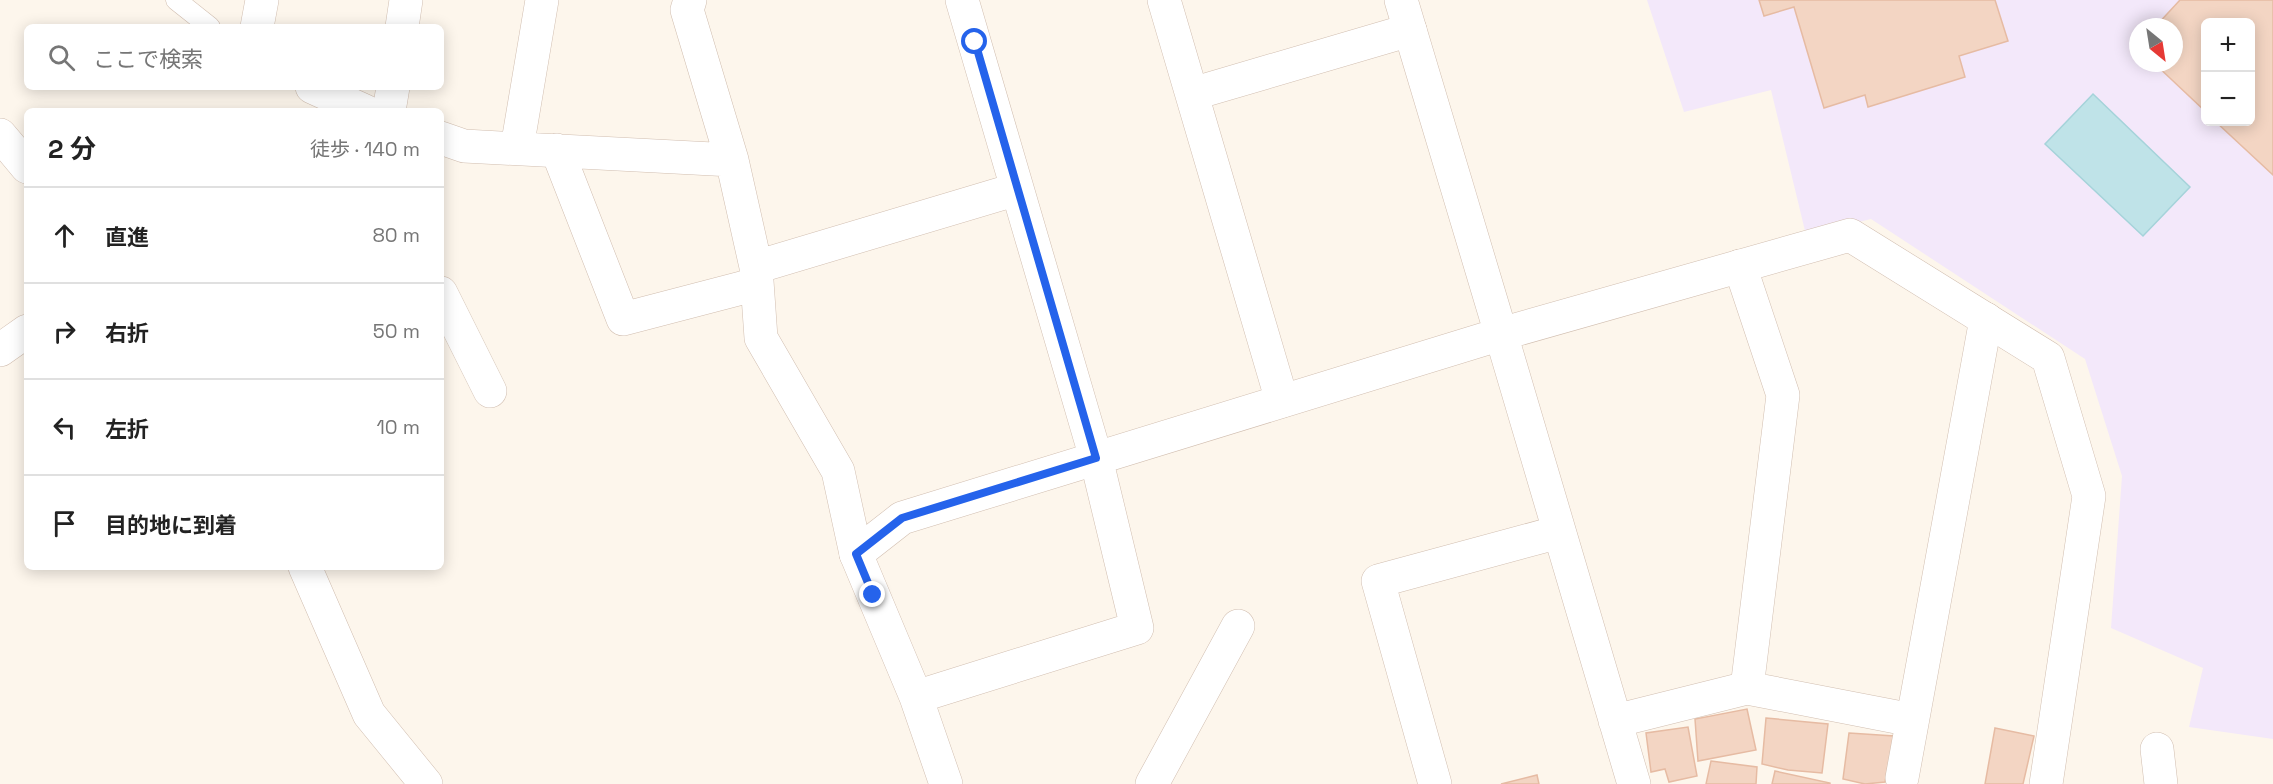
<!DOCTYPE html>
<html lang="ja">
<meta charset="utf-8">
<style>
body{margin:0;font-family:"Space Grotesk","Noto Sans JP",sans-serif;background:#f2f2f2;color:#222}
.controls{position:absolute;right:18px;top:18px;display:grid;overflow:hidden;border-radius:9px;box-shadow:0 3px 15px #0003}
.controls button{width:54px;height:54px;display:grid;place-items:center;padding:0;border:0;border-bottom:2px solid #e0e0e0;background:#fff;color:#222;font:30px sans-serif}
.compass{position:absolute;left:2129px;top:18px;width:54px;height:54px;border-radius:50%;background:#fff;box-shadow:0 3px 15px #0003;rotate:150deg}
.stop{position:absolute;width:18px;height:18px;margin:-14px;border:4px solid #2563eb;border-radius:50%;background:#fff}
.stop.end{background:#2563eb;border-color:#fff;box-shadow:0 2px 6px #0008}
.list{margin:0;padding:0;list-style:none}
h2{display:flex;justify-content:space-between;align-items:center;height:78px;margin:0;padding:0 24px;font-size:26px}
h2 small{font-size:20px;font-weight:400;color:#767676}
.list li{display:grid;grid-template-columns:39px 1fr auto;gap:18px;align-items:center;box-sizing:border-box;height:96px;padding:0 24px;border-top:2px solid #e0e0e0}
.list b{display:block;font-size:22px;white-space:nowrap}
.list em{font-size:20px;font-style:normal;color:#767676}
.icon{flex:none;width:33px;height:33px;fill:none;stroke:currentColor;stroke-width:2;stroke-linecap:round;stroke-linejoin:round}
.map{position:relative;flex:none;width:2273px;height:784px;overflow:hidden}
.search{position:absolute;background:#fff;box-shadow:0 3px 15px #0003;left:24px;top:24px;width:420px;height:66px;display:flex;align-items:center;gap:15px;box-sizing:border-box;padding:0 21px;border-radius:9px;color:#767676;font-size:22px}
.panel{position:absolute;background:#fff;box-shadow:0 3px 15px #0003;left:24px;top:108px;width:420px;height:462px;border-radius:9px}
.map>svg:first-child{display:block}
.education{fill:#f3e8fa;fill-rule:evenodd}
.water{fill:#bfe3e8;stroke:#a5d3da;stroke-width:1.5}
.building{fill:#f3d5c3;stroke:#e6bba3;stroke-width:1.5}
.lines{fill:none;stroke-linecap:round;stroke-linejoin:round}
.service-casing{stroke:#d1beb0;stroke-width:21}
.minor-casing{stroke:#d1beb0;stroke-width:34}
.tertiary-casing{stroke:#d1beb0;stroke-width:34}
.service{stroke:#fff;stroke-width:20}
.minor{stroke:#fff;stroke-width:33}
.tertiary{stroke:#fff;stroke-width:33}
.route{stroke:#2563eb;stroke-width:8}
</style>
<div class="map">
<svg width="2273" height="784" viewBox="0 0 2273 784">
<rect width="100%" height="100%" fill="#fdf6ec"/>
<!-- education -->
<path class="education" d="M1647,0H2273V739L2189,727L2203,668L2111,628L2122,476L2085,359L1871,219L1806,235L1771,90L1684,112ZM2206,22H2250V122H2206ZM2138,27H2174V63H2138Z"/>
<!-- water -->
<path class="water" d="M2093,94L2190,187L2143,236L2045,144Z"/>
<!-- building -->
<path class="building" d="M1759,0H1995L2008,41L1959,56L1965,77L1868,107L1865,95L1824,108L1794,7L1764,16Z
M2180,0H2273V175L2216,122H2250V22H2206V112L2154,63H2174V27H2155Z
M1747,709L1756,750L1698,761L1695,719Z
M1766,718L1828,724L1822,773L1788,770L1762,764Z
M1688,727L1697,776L1669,782L1665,769L1651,772L1646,733Z
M1995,728L2034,736L2023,784H1985Z
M1849,733L1894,736L1885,782L1865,784L1843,779Z
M1711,761L1757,767L1756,784H1706Z
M1775,771L1830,783V784H1772Z
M1537,775L1539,784H1501Z"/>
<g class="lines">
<!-- service casing -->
<g class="service-casing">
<path id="service" d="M176,0L210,27"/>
</g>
<!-- minor casing -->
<g class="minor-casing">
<path id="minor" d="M690,0L687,10L732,160L756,267L761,338L838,471L856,554L916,697L946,784
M1164,0L1282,401
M257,27L262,0
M402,27L406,0
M312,87L365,111
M1192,94L1410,30
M389,111L393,87
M0,135L27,167
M441,138L464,146L732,160
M517,148L542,0
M557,150L623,319L757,284
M1740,266L1783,395L1747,688
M756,267L1017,189
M441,293L490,391
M1501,334L1634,784
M0,350L27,331
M916,697L1137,628L1096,458L962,0
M1615,721L1747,688L1912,720
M2157,749L2161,784
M1902,778L1986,319
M1152,784L1238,626
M1435,784L1378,581L1559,532"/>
</g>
<!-- tertiary casing -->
<g class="tertiary-casing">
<path id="tertiary" d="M1401,0L1501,334
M856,554L902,518L1501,334L1850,235L2048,358L2089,496L2046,784
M305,567L369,714L426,784"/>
</g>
<!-- service -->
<use href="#service" class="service"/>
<!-- minor -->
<use href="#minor" class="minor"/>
<!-- tertiary -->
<use href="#tertiary" class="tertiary"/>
</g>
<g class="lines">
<!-- route -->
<path class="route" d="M873,595L856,554L902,518L1096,458L975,42"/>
</g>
</svg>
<div class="controls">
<button>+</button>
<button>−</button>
</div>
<svg class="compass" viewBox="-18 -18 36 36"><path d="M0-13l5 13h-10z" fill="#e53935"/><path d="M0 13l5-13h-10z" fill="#767676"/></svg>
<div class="stop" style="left:975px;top:42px"></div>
<div class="stop end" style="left:873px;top:595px"></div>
<div class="search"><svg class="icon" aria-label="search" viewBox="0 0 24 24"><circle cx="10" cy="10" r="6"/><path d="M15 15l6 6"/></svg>ここで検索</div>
<section class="panel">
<h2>2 分<small>徒歩 · 140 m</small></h2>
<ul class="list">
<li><svg class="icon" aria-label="ahead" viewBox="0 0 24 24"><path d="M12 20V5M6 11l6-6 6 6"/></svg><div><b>直進</b></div><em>80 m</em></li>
<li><svg class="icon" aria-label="right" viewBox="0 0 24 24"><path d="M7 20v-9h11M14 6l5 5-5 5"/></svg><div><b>右折</b></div><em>50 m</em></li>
<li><svg class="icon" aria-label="left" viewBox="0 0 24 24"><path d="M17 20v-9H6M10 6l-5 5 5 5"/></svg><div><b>左折</b></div><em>10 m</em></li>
<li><svg class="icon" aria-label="arrive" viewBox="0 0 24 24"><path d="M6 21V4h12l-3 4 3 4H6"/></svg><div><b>目的地に到着</b></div></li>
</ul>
</section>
</div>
